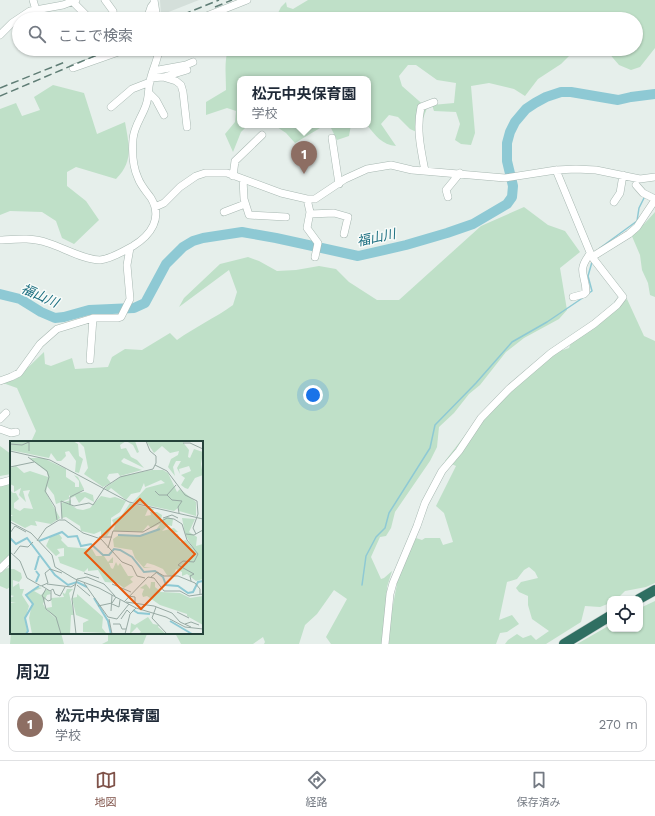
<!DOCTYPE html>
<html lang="ja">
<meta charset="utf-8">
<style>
body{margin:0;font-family:"Work Sans","Noto Sans JP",sans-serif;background:#f6f6f7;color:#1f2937}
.controls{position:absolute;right:12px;bottom:12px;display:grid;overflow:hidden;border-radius:8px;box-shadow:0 1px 3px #0004}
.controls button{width:36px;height:36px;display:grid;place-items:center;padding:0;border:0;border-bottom:1px solid #e0e1e3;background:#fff;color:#1f2937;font:20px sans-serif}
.you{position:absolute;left:313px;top:395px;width:14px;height:14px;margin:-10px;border:3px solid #fff;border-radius:50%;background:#1a73e8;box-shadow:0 0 0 6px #1a73e833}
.badge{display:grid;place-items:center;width:26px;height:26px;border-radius:50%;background:#7f5249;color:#fff;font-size:13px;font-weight:700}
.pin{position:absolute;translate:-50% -33px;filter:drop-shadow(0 1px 2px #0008)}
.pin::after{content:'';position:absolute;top:21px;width:14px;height:12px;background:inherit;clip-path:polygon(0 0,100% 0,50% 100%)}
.popup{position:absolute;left:237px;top:76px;width:134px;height:52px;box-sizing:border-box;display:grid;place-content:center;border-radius:8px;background:#fff;filter:drop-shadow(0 1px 3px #0005);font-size:13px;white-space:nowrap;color:#747a83}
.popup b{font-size:15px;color:#1f2937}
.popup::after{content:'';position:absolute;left:50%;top:100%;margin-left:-8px;border:8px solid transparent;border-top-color:#fff}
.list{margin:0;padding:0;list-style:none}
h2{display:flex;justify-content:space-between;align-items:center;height:52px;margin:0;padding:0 16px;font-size:17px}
h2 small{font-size:13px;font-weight:400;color:#747a83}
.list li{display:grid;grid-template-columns:26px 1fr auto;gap:12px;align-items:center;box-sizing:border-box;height:56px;margin:0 8px 8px;padding:0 8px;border:1px solid #e0e1e3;border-radius:8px}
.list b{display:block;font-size:15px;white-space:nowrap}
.list p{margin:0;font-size:13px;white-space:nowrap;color:#747a83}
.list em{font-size:13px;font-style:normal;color:#747a83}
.icon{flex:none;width:22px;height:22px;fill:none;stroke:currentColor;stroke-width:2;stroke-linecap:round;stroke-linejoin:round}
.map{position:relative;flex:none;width:655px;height:644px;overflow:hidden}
.search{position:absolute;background:#fff;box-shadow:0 1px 3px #0004;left:12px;right:12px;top:12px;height:44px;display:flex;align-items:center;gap:10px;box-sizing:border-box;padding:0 14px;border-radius:22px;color:#747a83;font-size:15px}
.sheet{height:116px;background:#fff}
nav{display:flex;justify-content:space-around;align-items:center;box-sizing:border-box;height:56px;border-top:1px solid #e0e1e3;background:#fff;font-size:11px;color:#747a83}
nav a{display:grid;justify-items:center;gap:2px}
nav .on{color:#7f5249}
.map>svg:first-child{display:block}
.built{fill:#d4dfda}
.green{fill:#bfe0c8}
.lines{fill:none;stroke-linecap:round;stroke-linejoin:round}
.stream{stroke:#8ec9d4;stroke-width:1.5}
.river{stroke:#8ec9d4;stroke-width:10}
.minor-casing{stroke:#a8b8b2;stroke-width:8}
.highway-casing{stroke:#c2cac8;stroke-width:11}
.minor{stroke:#fff;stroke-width:7}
.highway{stroke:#2f6f62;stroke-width:10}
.rail{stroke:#5f7d75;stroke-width:1.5;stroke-dasharray:8 4;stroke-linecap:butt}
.labels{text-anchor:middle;stroke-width:3;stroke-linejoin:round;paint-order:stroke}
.water-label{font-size:13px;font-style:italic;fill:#1c6f80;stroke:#f7fbf9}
.inset-river{fill:none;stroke:#8ec9d4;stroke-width:2}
.inset-road{fill:none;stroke:#98aaa4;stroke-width:1}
.view{fill:#e8590c;fill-opacity:0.15;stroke:#e8590c;stroke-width:2}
.inset-edge{fill:none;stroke:#24423a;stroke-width:2}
</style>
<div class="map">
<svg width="655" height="644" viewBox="0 0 655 644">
<rect width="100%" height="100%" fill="#e6efeb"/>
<!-- built -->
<path class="built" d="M160,0H199L161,15Z"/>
<!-- green -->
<path class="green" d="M308,0H655V48L640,67L631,70L619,65L607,51L588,50L574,51L561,64L538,79L525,96L514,89L489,83L471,86L475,133L471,145L461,144L455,140L460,124L456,112L434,111L432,105L454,103L456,83L437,80L416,65H408L399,76L402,86L427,108L421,124L423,135L410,129L398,117L389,115L381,124L396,146C382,145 375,135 367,125H368V79H240V125H248L241,132L233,152L225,134L235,122L236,111L227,108L206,115V102L226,90C226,76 224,62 228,49H636V19H229L244,14L263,19L277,15L281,7L286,2L287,7L293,9Z
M53,85L84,93L97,134L125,122C129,145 134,161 116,179L76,167L67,172V186L86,201L99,220L74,244L62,238L56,221L42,212L10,211L0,215V109L16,103L22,116L40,110L34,97Z
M274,125H325L295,143L286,133Z
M327,125H351L349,136L337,140L331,128Z
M524,207L548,225L565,231L580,252L560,268L567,310L559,319L524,338L506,352L480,385L469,394L454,413L439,427L437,447L430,461L395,512L391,528L386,536L380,537L371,557L381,579L384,578L392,571L387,587L385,644H331L326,637L347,599L334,590L317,614L305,625L299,644H264L265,642L263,637L253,644H181L175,633H202V442H31L36,431L17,388L0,382L16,379L44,352L45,364L51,366L72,358L75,369L108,367L112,357L125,349L142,350L170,333L177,340C195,327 215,318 233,305L237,292L229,270L179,307L184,298L220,264L248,257L259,261L277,271L296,270L319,266L336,269L349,282L377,300H399L481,226Z
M655,212V297L650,295L648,283L642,270L640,255L631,234L645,223Z
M627,299L644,336L655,341V583L646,587L625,591L617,599H610V603L600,607L585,606L581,622L546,644H505L508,640L517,634L523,638L531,635L536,640L549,631L532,619L528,605V596L519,592L516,588L521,582L538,578L535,572L529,567L524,570L517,579L507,582L499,620L512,615L519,624L507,632L500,633L496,644H389L390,620L397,584V568L416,538L422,540L425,538H440L443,545L453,542L444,513L436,506L456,466L445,461L469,430L560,345L563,350L569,348L573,338L600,320Z
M0,446L11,454V474L0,476Z
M11,482V563L0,565V485Z
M11,567V586L7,589L0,586V571Z
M655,601V644H577L610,625V629H640V608Z
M11,633H61L64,644H10Z
M108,633H150L147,634L143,644H102L108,641Z"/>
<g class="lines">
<!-- stream -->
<path class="stream" d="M600,248L637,221L639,208L644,198
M589,293L592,291L588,276L592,262
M362,585L366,556L376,537L385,528L389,513L430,448L435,425L476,383L512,342L547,322L584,297"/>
<!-- river -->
<path class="river" d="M0,294L20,299L41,312L55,318L64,317L89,310L134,308L145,303L166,264L183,247L193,241L203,238L242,232L276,238L358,256L406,245L447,233L473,224L507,204L512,197L513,186L507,161V143L510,132L515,122L526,109L535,103L546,97L561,92H571L618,100L631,97L655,94"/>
<!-- minor casing -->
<g class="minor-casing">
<path id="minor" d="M33,0L36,10
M105,0L113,11
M154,0L157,19
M72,1L90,19
M147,19L151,7L154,3
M199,19L247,0
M0,35L12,23L30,11L63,5L76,0
M73,68L127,49
M153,71L186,65L193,62
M164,77L187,70
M151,78L163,77L176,81L181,85L183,92L187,127
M149,93L156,100L164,115
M111,107L132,89L150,82
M332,138L339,184
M425,171C421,150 416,129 421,107L434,102
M233,176L235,161L262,135
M243,179L244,199L249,215L286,217
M636,185L643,193L655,199
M448,197L446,190L460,173
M307,199L310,212L307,228L318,243L315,257
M614,202L620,193L623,175
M155,207L164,203L180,187L196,176L205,173H227L281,193L307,199H315L345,179L367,169L391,165L412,170L505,178L556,170L576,169L596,170L640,179L655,177
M224,212L245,204
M310,214L334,213L348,217L344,234
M0,240C16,239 32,237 48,243C64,248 84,260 100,260C111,259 124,251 133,246C151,235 163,218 151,198C146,191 141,186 138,178C133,167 132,151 133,139C134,126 142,117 146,105C149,97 148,89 150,81C152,70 158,60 159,49
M592,257L629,234L637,227L655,200
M573,297L584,294L586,292C586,274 576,272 590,254
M90,360L93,318
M0,381L11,377L19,373L40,344L57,329L93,318H118L121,317L130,299L127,265L130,248
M0,419L6,413
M0,429L11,433L16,432
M0,483L11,480
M0,569L11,558
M385,644L390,594L393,583L417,526L425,503L442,471L459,451L481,418L509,389L551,353L594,324L617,305L623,297L592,257L556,170"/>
</g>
<!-- highway casing -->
<g class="highway-casing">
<path id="highway" d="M639,599L655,590
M564,644L610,616"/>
</g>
<!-- minor -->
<use href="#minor" class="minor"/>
<!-- highway -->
<use href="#highway" class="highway"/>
<!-- rail -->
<path class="rail" d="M215,7L232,0
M172,19L219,0
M0,88L65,62
M0,96L111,49"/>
</g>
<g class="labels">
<!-- water labels -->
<g class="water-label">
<text transform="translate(376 237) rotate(-12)" y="5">福山川</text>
<text transform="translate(40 295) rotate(24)" y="5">福山川</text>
</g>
</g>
<!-- overview -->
<g transform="translate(10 441)">
<rect width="193" height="193" fill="#e6efeb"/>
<path d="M0,0H63L68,3L69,15L73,18L69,32L65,31L66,20L59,10L55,11L56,15L51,20H47L41,12L39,17L0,9ZM68,0H125L129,11L127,12L123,4L116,0L110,4L111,8L116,7L121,16L127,19L134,27L114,17L111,20L113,22L132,29L110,35L108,32L99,33L97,37L101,42L93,46L74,33L78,27L74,6ZM136,0H172L179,9L178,16L180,17L184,8L193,11L191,23L193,34L185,37L178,48L175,47L171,44L175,37L171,34L181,30L179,25L169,28L170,33L167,27L171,20H166L163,26L165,35L158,26L161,18L168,14L169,10L160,12L152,5L144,12ZM19,17H33L56,28V36L65,42V46H69V40L64,34L68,36L74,48L68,52L75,51L83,54L84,61L75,56L69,62L65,55L61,57L60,55L59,54V58L46,63L44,54L37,45L36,52L50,77L41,83L25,80L27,85L21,84L15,87L0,79V75H3L0,73V49L3,52H6L9,58L4,62V67L10,70L14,67L23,68L18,54L20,49L13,50L16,61L9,54L11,47L4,51V45L0,43V27L6,25L14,32L20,30L38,36L37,31ZM142,29H153L158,32L167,51L170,48L186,61V75L169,70L168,67L164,70L123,61L136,47L155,42L151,39L135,46L134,42L130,51L121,53L116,59L101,47L98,50L95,47L112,35ZM91,55L100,57L105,56L116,60L110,71L101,77V88L97,95H91V90L84,93L71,90L70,85L56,76L52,77L51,62L61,59V64L67,68L73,69L80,67ZM120,62L144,68L142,71L138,68L135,75L141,74L140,71H147L152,74L151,79L160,74L158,76L163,78L162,85L158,84L152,90L164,87L168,91L162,92L168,93L170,101L176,99L184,109L175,93L172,77L185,78L179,91L187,96L186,105L193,103V138L186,140L177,133L172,135V131L166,128L163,136L157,134L153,128L144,124L137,122L134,126L142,127H134L125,117L122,109L104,106L103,98L109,94L130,95L146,89L150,83L141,87L138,84L132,91L103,90L105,85L102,79L112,74ZM49,93L52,97L51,99L58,106L82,108L86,115H94L98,121L103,116V122H99L101,127L103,128L106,121L108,125L110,122L118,135H124L120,138L123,141L114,147L107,142L95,141L88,129L78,130V127L74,131L50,122L48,116L54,115V107L47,108L50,112L46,115L36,105L40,96ZM0,128H4L11,132L12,137L9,141L3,139V146L9,142L10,148H14L12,154L19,165L15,178L18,193H0V162L6,161H0V157L4,155L0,154ZM141,141H145V146L151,151L170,152L180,157L193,155V184L177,175V173L150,164L137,155L133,156L132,153L134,148L130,147L136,143L140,148ZM28,146L32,147L24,150L31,154L36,149H39L41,153L37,154L33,163L36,168L47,179L36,167L42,166L41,157L54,156L52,151L55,153L57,148H63L59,152L64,174H61L60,193H22L19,177L22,163L15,154ZM67,153L93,176L92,187L96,192L73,191V182L79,179L66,174L62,157L67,156ZM138,176L143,183L149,184L148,186L156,193H128L131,191L127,186L120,193L121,182L125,184Z" fill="#bfe0c8"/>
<path class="inset-river" d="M108,94L130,95L150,88M0,97L6,103L17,97L45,134L58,144L67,141L77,146M29,100L52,91L58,96L67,95L71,105L81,103L93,114H99L104,108L110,109L122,116L134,131L145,130L153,136L156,144L168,145L178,152L183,151L188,141L193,140M25,129L29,115M26,130L29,134L26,141M84,157L98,180L101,193M123,169L128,172L140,173M160,180L182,193M16,193L18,190L15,177L23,163L16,154L29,145"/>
<path class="inset-road" d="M173,2H180L193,8M0,3L12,4L19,1V10M0,10L40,19L119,61L193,78M18,16L37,30L39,36L35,50L45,66L47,79M145,24L157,30L175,54L187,60L188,73L183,87L186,93M0,26L24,21M166,44L157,54L162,59L172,60L168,66L169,72M145,50L149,54H157M60,64V56L74,49M153,77L162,74L168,77M52,78L51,60L64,65L79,62L83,64L95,46L110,36L143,28L146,22V15L140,10L136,0M0,81L21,92L42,114L45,126L65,138L89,147L126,167L156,176L175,186L193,188M0,92L5,85L16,91M176,93L184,94L193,89M89,96H102M27,100L36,87L49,79H55L73,92L91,98L112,121L122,125L127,135L135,137M98,107L103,90L133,91L157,77L164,78L172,83L177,99L188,113L184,121L173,120L168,124L184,133L180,135L181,140M0,111L10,120L17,137L31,145L38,142L35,132L40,128L52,132M4,113L10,105L18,106L23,101M74,132L89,137M141,136L147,131L154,135H168L185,142L190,148V153M74,142L98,176L107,178L119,163M37,143L61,146L66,143M102,143L121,151M67,144L80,155M32,145L40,150L43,148L45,153L50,155L55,146M36,148L32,155L38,160L41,159V150M118,155L125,156V162M33,156L36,168L46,176L51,193M114,161L138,136L144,137L154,150H170L179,155L193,153M116,161L144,165L162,172L170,181L181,186M102,163L109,166L110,159M88,165L102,162L106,156M146,166L142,177L157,193M101,170L102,154M167,171L179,177M99,178L102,193M111,178L117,169L120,172M103,183H110L112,188H116M175,183L181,181L189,184M66,193L62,158L67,138L77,136L94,143L105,155M115,193L120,173L126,167"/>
<path class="view" d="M130,58L185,113L131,168L75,112Z"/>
<rect width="193" height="193" class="inset-edge"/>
</g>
</svg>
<div class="controls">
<button><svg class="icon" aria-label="locate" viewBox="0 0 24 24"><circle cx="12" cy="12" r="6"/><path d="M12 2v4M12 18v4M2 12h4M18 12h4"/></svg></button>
</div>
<div class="you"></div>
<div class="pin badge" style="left:304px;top:174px;background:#8d6e63">1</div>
<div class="popup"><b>松元中央保育園</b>学校</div>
<div class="search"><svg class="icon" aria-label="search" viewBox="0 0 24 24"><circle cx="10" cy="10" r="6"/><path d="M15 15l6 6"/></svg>ここで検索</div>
</div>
<section class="sheet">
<h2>周辺<small></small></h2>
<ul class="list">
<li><span class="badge" style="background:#8d6e63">1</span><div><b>松元中央保育園</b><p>学校</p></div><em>270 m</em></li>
</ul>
</section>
<nav>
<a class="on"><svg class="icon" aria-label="map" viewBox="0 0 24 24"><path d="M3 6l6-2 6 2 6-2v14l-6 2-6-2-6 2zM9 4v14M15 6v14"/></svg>地図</a>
<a><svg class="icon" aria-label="directions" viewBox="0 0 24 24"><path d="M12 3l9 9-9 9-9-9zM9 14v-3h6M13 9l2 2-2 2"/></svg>経路</a>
<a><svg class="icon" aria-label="saved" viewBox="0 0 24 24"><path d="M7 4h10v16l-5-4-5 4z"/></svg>保存済み</a>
</nav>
